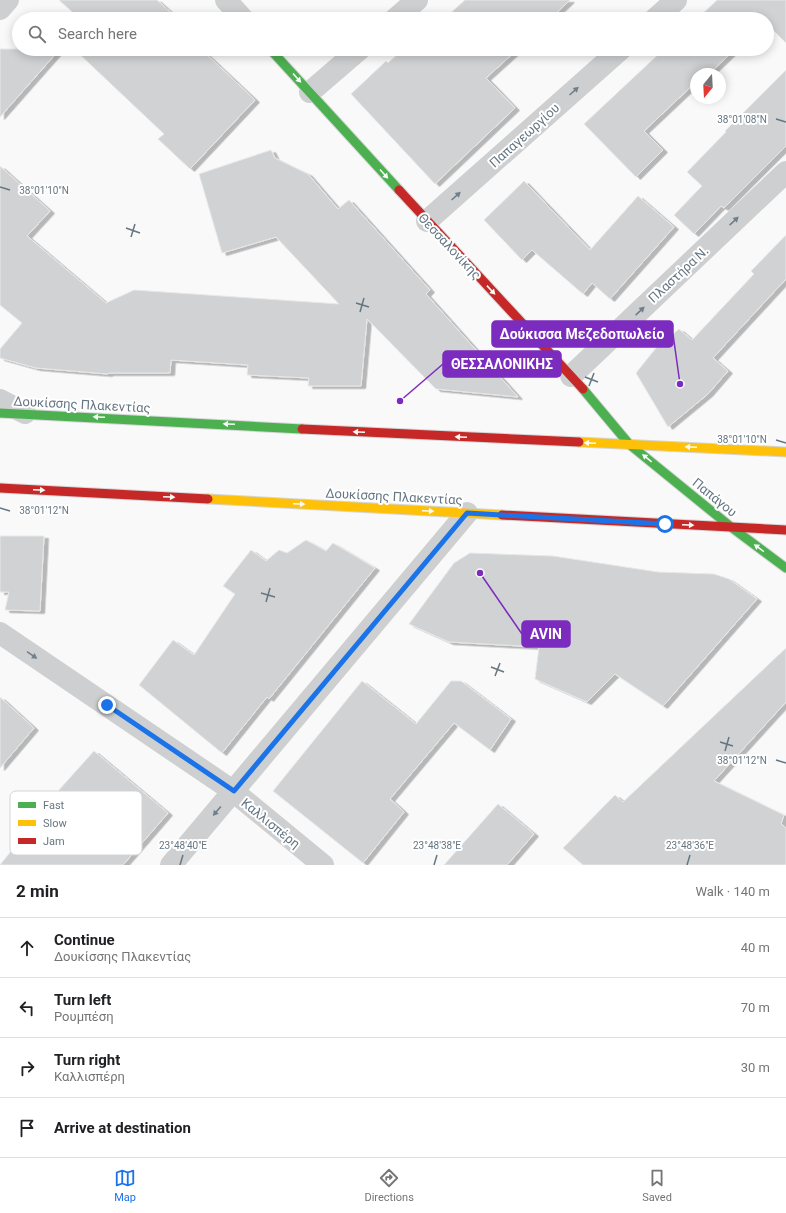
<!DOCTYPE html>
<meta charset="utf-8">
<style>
body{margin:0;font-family:Roboto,sans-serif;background:#f6f6f6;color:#202124}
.compass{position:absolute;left:690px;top:68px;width:36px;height:36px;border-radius:50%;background:#fff;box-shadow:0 2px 10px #0003;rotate:198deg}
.stop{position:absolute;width:12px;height:12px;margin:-9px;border:3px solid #1a73e8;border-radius:50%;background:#fff}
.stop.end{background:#1a73e8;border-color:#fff;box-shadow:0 1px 4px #0008}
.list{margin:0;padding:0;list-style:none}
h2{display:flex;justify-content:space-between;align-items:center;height:52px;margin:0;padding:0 16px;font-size:17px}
h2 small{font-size:13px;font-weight:400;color:#757577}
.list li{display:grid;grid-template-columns:26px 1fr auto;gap:12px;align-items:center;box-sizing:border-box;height:60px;padding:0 16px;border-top:1px solid #e0e0e0}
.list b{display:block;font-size:15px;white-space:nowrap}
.list p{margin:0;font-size:13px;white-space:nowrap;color:#757577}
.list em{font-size:13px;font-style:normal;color:#757577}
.icon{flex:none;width:22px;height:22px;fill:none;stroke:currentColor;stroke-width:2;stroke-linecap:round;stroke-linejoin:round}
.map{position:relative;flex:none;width:786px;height:865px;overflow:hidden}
.search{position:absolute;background:#fff;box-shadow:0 2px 10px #0003;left:12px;right:12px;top:12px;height:44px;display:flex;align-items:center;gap:10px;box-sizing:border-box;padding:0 14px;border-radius:22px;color:#757577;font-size:15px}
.sheet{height:292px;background:#fff}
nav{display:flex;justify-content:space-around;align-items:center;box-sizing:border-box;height:56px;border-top:1px solid #e0e0e0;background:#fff;font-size:11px;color:#757577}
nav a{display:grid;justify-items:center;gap:2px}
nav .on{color:#1a73e8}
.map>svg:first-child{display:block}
.building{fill:#d0d2d3;stroke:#e8e8e8;filter:url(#shadow)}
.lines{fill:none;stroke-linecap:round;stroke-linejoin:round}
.fast-casing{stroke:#d5d6d7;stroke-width:11}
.slow-casing{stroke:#d5d6d7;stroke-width:11}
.jam-casing{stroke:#d5d6d7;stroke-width:11}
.street{stroke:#cecfd0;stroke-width:22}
.fast{stroke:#4caf50;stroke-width:9}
.slow{stroke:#ffc107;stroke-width:9}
.jam{stroke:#c62828;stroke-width:9}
.oneway{fill:#f6fbf6}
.oneway2{fill:#707f8b}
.route{stroke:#1a73e8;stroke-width:5}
.ticks{fill:none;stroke:#657683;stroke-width:1.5}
.labels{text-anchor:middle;stroke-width:4;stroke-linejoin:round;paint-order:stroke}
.street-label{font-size:13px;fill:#657683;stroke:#fff}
.key{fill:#fff;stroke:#d1d6da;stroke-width:1}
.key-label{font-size:11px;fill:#657683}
.ticks-label{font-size:10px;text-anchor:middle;fill:#657683;stroke:#fff;stroke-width:4;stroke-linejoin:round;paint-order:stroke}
.leader{fill:none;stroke:#7b2cbf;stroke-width:1.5}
.callout-dot{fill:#7b2cbf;stroke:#fff;stroke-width:1.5}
.callout{fill:#7b2cbf;stroke:#7b2cbf;stroke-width:1.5}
.callout-label{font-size:14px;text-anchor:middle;font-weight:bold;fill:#fff}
</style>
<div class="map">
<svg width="786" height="865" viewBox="0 0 786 865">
<defs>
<filter id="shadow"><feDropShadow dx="4.5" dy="2.5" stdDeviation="0" flood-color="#0004"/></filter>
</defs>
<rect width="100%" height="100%" fill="#f9f9f9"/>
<!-- building -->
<path class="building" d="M59,0H157L178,19H80Z
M465,0H570L550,19H448L446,17Z
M717,0H786V43L767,24V19H697Z
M0,49H60L0,117Z
M74,49H205L203,51L255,100L190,169L158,139L164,134Z
M403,49H518L486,78L515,108L435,184L351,94L386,61L388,63Z
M664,49H735L709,74L707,71L704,74H696V82L644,131L663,150L636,177L584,124Z
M786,70V146L724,208L721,206L694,234L674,215L702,186L687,172L726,132L725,131Z
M271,150L275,158L308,174L338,209L349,200L430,290L426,294L518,397L436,389L367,319L361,386H308L309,378L247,375L248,365L171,360L170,373H109L108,374L36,368L0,358V349L22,323L0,305V166L50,211L27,236L106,303L134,290L339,304L276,237L222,253L199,174Z
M524,181L590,250L638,196L674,227L610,299L592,283L583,294L532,250L522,260L484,220Z
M786,235V279L713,358L728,371L708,394L668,427L636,373L656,348L679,329L692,340L754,274L751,271Z
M0,536H44L40,611L5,610L9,592H0Z
M306,540L326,551L333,543L375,568L269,699L267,697L222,753L139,685L173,640L194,655L235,594L223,586L251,550L266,561L279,550L287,553Z
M470,553L553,556L658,572L714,574L729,579L757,599L663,706L615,674L587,702L535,679L539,647L449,642L409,624L454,563Z
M786,648V702L714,781L784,815L781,824L786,828V865H583L563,848L615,795L623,802Z
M362,681L416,724L451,681H461L511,719L490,750L454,723L390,799L404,812L363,863L273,791Z
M0,697L34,728L0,768Z
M94,751L168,813L123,865H0L51,801L50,800Z
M498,804L534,834L507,865H444Z"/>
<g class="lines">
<!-- fast casing -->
<g class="fast-casing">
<path id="fast" d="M270,49L399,190
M583,389L629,444L731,527L786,568
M0,413L302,429"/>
</g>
<!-- slow casing -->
<g class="slow-casing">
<path id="slow" d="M579,442L786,452
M208,499L502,515"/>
</g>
<!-- jam casing -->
<g class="jam-casing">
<path id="jam" d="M399,190L583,389
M302,429L579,442
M0,488L208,499
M502,515L786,530"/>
</g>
<!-- street -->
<path class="street" d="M226,0L243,19
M0,9L8,0
M395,19L417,0
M655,19L676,0
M310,92L360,49
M427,221L621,49
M571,376L786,172
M0,400L25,413
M0,633L233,791L323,865
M171,865L467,513"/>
<!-- fast -->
<use href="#fast" class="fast"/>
<!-- slow -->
<use href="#slow" class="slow"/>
<!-- jam -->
<use href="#jam" class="jam"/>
</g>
<!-- one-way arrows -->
<defs><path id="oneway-solid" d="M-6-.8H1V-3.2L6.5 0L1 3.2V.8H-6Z"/></defs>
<g class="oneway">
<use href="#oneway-solid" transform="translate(297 78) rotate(48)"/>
<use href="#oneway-solid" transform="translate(384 174) rotate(48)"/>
<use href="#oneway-solid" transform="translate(491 290) rotate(47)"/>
<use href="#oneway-solid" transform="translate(99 417) rotate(-177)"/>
<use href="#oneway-solid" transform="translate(229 424) rotate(-177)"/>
<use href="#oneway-solid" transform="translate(359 432) rotate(-177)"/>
<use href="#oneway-solid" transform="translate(461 437) rotate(-177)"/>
<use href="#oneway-solid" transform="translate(590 443) rotate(-177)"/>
<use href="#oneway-solid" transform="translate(691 447) rotate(-177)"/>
<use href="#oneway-solid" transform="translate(647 458) rotate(-141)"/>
<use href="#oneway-solid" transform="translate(39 490) rotate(3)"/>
<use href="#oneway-solid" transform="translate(169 497) rotate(3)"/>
<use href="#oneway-solid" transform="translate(299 504) rotate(3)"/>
<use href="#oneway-solid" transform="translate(428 511) rotate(3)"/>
<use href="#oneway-solid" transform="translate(688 525) rotate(3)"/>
<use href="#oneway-solid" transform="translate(759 548) rotate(-144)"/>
</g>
<g class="oneway2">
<use href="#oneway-solid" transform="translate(574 91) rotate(-42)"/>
<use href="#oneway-solid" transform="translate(456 196) rotate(-42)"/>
<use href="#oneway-solid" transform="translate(734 221) rotate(-43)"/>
<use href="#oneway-solid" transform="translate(640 311) rotate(-43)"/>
<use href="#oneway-solid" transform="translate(32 655) rotate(34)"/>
<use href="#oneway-solid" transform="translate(217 811) rotate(130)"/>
</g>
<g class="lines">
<!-- route -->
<path class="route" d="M107,705L234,791L467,513L665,524"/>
</g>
<!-- ticks -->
<path class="ticks" d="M776,119L786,122M0,187L10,190M126,228L140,233M131,237L135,224M356,303L369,307M360,312L364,298M585,377L598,382M589,386L594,373M776,440L786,443M0,508L10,511M261,593L275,597M266,602L270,588M491,667L504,672M495,676L500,663M720,742L733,746M725,751L729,737M776,760L786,763M180,865L183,855M434,865L437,855M687,865L690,855"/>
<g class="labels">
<!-- street labels -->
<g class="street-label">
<text transform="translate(524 135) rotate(-42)" y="5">Παπαγεωργίου</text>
<text transform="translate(450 246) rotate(47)" y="5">Θεσσαλονίκης</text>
<text transform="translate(678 274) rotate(-43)" y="5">Πλαστήρα Ν.</text>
<text transform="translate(82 404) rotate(3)" y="5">Δουκίσσης Πλακεντίας</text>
<text transform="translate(394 496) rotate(3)" y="5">Δουκίσσης Πλακεντίας</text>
<text transform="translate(715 497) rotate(39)" y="5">Παπάγου</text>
<text transform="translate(271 823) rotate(39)" y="5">Καλλισπέρη</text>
</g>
</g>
<!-- legend -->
<rect x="10" y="791" width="132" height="64" rx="6" class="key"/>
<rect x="18" y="802" width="18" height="6" fill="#4caf50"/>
<rect x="18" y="820" width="18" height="6" fill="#ffc107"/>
<rect x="18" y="838" width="18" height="6" fill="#c62828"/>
<g class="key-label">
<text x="43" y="809">Fast</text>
<text x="43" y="827">Slow</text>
<text x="43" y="845">Jam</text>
</g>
<g class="ticks-label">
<text x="742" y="123">38°01'08"N</text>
<text x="44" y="194">38°01'10"N</text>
<text x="742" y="443">38°01'10"N</text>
<text x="44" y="514">38°01'12"N</text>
<text x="742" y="764">38°01'12"N</text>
<text x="183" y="849">23°48'40"E</text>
<text x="437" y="849">23°48'38"E</text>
<text x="690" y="849">23°48'36"E</text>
</g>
<!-- callouts -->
<path class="leader" d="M680 384L673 334M400 401L443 364M480 573L522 634"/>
<g class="callout-dot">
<circle cx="680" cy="384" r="4"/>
<circle cx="400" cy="401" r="4"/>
<circle cx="480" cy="573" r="4"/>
</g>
<g class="callout">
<rect x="492" y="321" width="181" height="26" rx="4"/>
<rect x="443" y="351" width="118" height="26" rx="4"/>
<rect x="522" y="621" width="48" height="26" rx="4"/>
</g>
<g class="callout-label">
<text x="582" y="339">Δούκισσα Μεζεδοπωλείο</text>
<text x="502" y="369">ΘΕΣΣΑΛΟΝΙΚΗΣ</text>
<text x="546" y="639">AVIN</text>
</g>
</svg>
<svg class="compass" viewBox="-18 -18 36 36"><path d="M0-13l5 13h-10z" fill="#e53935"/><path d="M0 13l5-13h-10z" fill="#757577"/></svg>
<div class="stop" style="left:665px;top:524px"></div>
<div class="stop end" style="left:107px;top:705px"></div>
<div class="search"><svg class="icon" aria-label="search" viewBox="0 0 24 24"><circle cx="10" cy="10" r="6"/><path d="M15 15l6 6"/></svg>Search here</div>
</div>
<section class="sheet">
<h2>2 min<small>Walk · 140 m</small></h2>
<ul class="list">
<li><svg class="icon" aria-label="ahead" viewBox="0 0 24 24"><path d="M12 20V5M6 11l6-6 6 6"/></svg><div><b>Continue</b><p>Δουκίσσης Πλακεντίας</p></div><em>40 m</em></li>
<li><svg class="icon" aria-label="left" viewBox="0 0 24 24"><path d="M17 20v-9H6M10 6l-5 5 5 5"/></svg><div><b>Turn left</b><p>Ρουμπέση</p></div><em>70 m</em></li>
<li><svg class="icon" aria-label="right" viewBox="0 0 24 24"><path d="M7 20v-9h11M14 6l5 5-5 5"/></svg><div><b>Turn right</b><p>Καλλισπέρη</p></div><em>30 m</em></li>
<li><svg class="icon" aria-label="arrive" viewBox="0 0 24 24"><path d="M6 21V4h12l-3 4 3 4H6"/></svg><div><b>Arrive at destination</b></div></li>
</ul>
</section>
<nav>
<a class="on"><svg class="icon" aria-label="map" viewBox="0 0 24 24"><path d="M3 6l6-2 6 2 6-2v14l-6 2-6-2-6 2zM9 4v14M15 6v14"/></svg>Map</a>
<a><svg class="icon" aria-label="directions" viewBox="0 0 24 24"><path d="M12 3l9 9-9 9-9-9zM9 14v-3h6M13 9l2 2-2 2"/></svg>Directions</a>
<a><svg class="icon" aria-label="saved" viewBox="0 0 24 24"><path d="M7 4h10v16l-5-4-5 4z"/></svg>Saved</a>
</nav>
